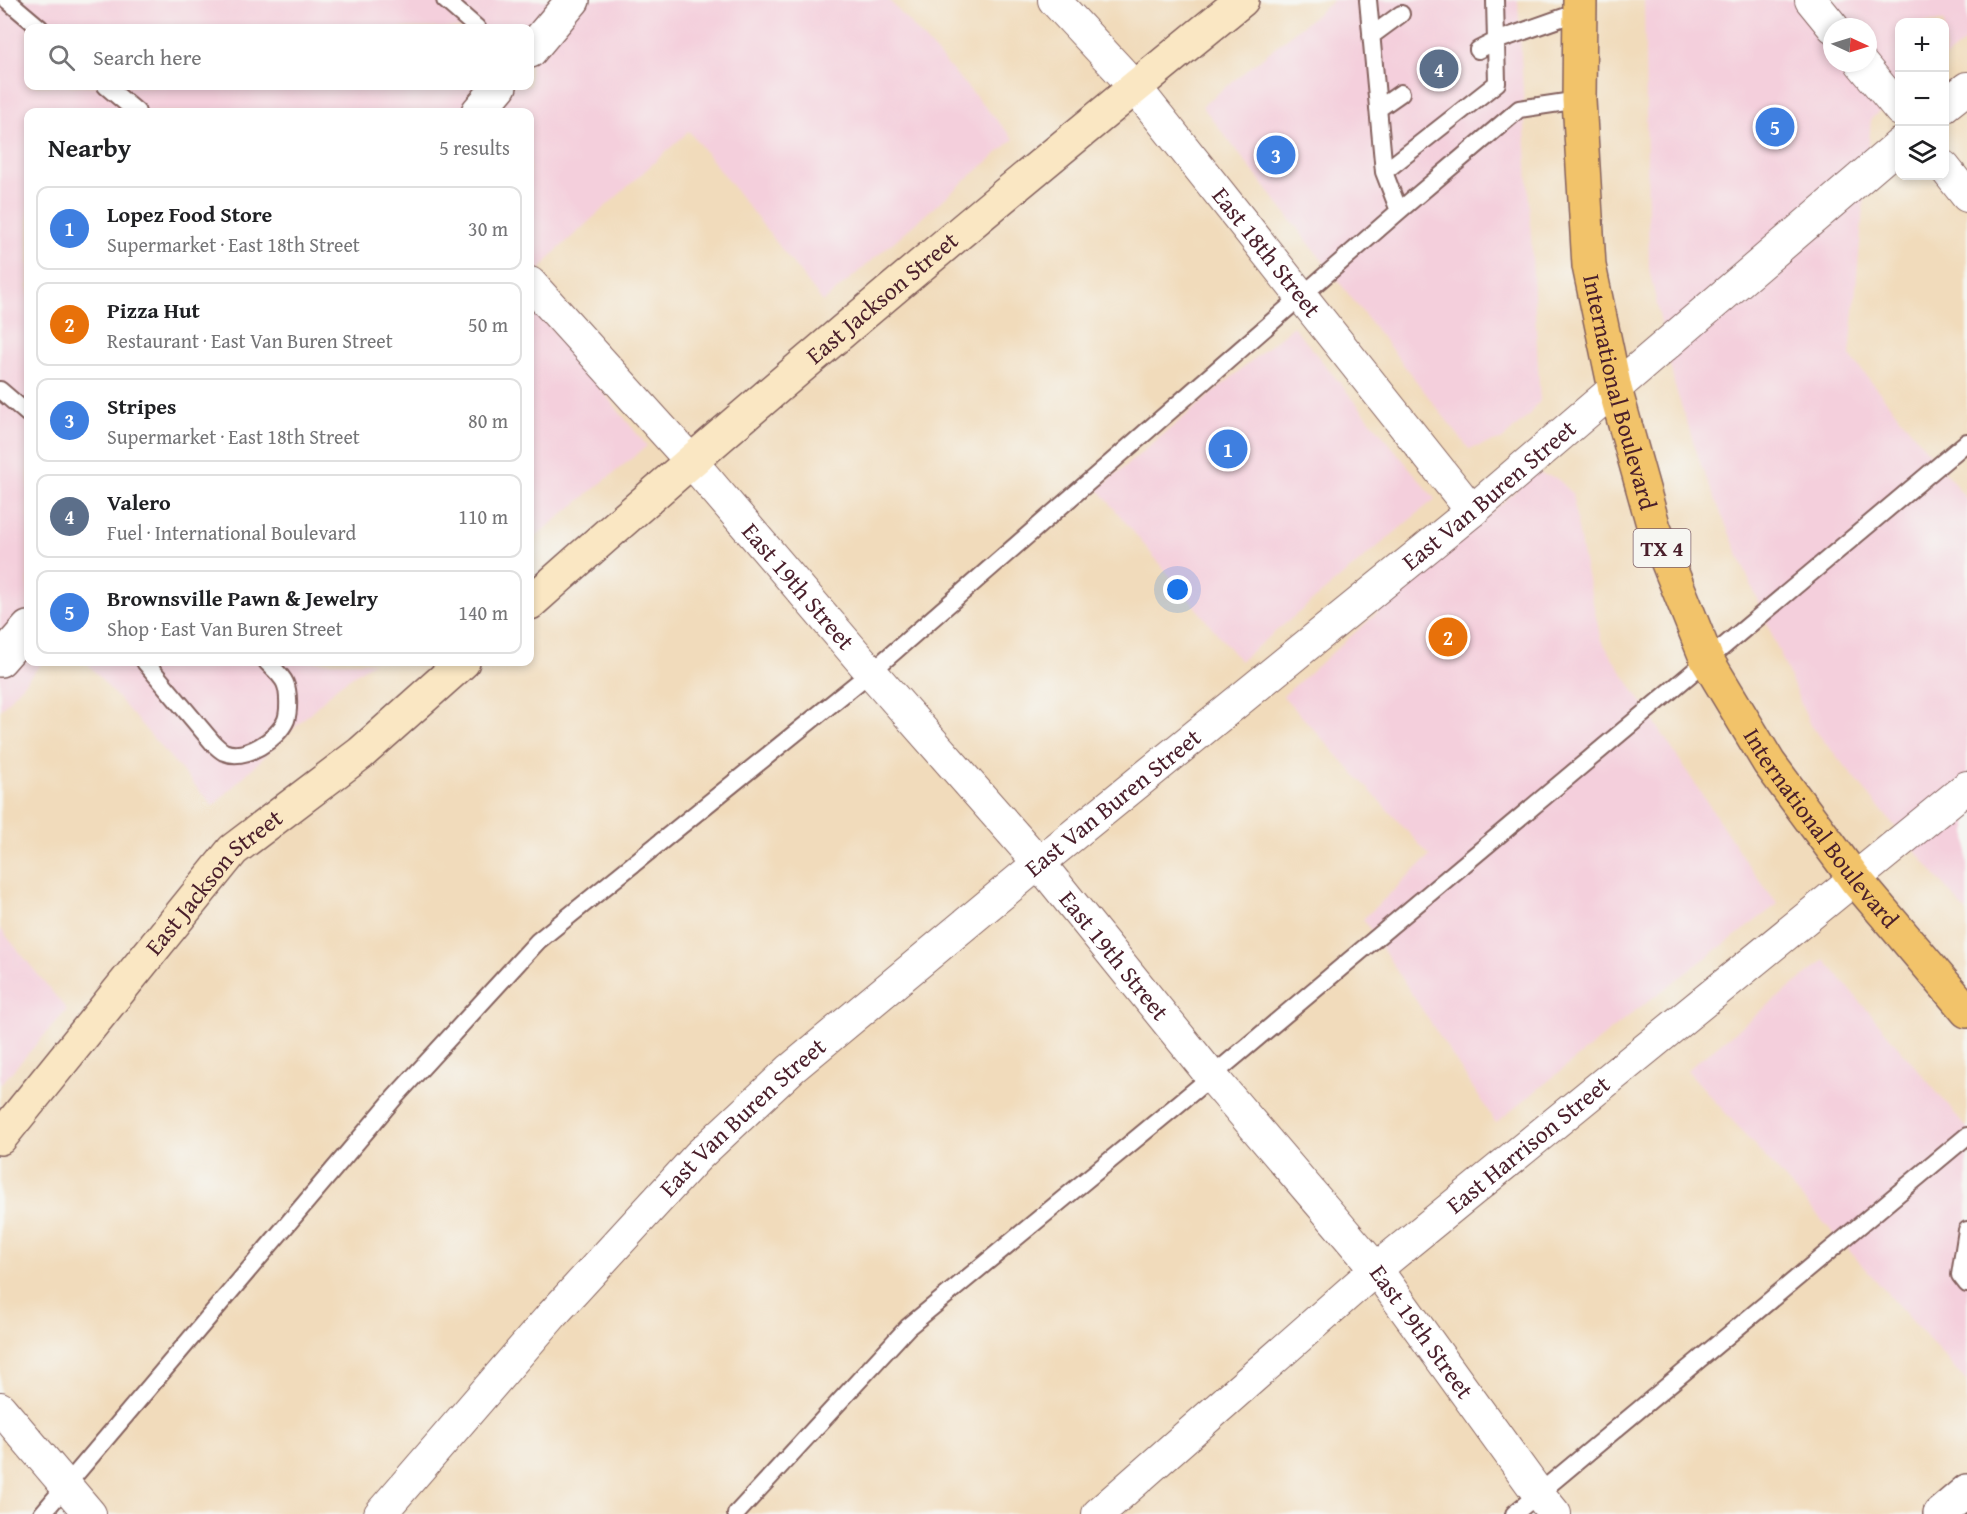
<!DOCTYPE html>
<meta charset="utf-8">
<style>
body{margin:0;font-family:"Gentium Book Plus",serif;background:#f6f6f6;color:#202124}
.controls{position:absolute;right:18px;top:18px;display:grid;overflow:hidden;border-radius:12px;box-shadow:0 3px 9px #0003}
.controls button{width:54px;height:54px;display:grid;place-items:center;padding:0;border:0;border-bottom:2px solid #e0e0e0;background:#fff;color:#202124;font:30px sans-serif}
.compass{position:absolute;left:1823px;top:18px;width:54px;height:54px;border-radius:50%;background:#fff;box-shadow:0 3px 9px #0003;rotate:94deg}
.you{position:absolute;left:1178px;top:590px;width:21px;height:21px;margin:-15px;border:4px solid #fff;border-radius:50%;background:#1a73e8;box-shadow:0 0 0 9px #1a73e833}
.badge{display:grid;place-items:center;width:39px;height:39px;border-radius:50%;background:#2563eb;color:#fff;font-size:20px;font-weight:700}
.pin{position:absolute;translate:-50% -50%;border:3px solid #fff;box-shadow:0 2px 6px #0006}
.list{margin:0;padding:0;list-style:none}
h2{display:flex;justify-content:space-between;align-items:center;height:78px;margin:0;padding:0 24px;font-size:26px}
h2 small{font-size:20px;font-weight:400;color:#757577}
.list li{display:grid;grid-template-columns:39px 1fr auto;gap:18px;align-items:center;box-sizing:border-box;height:84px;margin:0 12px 12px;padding:0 12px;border:2px solid #e0e0e0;border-radius:12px}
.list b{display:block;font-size:22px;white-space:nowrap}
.list p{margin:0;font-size:20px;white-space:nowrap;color:#757577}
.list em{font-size:20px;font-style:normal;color:#757577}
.icon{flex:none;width:33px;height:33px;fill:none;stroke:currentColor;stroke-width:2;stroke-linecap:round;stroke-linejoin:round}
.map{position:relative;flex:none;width:1967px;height:1514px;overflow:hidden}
.search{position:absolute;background:#fff;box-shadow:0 3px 9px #0003;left:24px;top:24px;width:510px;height:66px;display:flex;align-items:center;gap:15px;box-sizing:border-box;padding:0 21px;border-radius:12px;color:#757577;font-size:22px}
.panel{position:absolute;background:#fff;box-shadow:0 3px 9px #0003;left:24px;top:108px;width:510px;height:558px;border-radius:12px}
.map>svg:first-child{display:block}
.built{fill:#f4cfdc;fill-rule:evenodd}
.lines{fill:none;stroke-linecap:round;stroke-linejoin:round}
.service-casing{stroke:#84615d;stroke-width:20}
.minor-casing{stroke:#84615d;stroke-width:34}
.tertiary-casing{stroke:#84615d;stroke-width:36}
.secondary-casing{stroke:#84615d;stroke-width:36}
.primary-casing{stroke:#84615d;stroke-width:36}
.service{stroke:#fff;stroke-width:16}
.minor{stroke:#fff;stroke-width:32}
.tertiary{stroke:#fff;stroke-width:33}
.secondary{stroke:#fae7c3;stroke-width:33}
.primary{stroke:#f2c36a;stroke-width:33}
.labels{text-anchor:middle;stroke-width:5;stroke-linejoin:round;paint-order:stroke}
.shield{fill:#f6f6f2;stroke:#7e6067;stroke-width:1.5}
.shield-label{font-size:22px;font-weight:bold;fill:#4a1f2b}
.street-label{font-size:24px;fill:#4a1f2b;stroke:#f6f6f2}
</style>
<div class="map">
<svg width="1967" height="1514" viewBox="0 0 1967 1514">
<rect width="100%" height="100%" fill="#f6f6f2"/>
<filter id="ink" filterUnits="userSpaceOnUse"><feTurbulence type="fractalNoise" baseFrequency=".0167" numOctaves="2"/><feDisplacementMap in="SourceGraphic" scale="12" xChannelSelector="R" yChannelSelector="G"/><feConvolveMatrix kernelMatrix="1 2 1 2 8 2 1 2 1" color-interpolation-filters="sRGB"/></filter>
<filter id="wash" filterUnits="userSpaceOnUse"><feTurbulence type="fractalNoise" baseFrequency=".008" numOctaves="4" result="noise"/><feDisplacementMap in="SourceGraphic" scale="24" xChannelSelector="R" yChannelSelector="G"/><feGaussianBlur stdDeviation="1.35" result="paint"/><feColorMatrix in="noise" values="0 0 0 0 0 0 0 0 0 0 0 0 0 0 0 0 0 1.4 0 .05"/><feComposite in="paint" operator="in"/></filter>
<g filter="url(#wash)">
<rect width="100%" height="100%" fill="#f1dbbb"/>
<!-- built -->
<path class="built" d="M0,0H889L1014,139L823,302L689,131L553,254L530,282V112H28V662H43L0,710ZM28,28H530V86H28Z
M1334,0H1518L1540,401L1528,416L1503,439L1469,449L1202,106Z
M1644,0H1967V40L1945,58L1944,22H1900L1899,95L1871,119L1850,356L1967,499V913L1809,723L1702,468L1675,387L1649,269ZM1832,27H1868V63H1832Z
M530,302L647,446L530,541Z
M1293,326L1435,499L1240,661L1098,489Z
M1536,473L1557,478L1572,493L1582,552L1601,640L1748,865L1778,904L1635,1011L1496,1123L1363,919L1430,856L1283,696Z
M86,662H374L338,686L213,806Z
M0,928L67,1010L0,1085Z
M1825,960L1967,1128V1382L1687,1070Z"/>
</g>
<g filter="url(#ink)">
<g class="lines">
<!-- service casing -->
<g class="service-casing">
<path id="service" d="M7,0L40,28
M445,0L477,28
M1368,0L1384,172L1399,211
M1371,36L1401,14
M1478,50L1496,41L1581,11
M106,86L137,112
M1378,109L1401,93
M1384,172L1497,83L1495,0
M0,390L28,414
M145,662L213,743C216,746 220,750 224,752C245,761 278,739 286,720C289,711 289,692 285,683C282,676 273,668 267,662
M1967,1230L1960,1275L1967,1284
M42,1514L395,1097L538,941L871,672L1399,211L1511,116L1519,109L1579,100
M736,1514L908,1327L1194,1091L1967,442
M1514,1514L1967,1136"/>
</g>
<!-- minor casing -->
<g class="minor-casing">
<g id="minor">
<path id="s1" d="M1054,0L1135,87L1472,511"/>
<path d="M1811,0L1833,27"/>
<path d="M1861,63L1900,110"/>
<path d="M1944,106L1967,88"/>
<path d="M1944,167L1967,196"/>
<path id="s2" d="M530,283L690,460L871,672L1039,863L1212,1077L1376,1269L1538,1493L1555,1514"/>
<path d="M0,1408L90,1514"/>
<path id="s3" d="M380,1514L552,1315L698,1156L791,1069L1039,863L1472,511L1900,144"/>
<path id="s4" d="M1098,1514L1376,1269L1967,787"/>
</g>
</g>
<!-- tertiary casing -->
<g class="tertiary-casing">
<path id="tertiary" d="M530,51L573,0
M478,112L500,86
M0,660L28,628
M1940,1514L1967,1491"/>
</g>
<!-- secondary casing -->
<g class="secondary-casing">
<g id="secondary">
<path id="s5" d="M530,603C762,396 1001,196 1242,0"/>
<path id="s6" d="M0,1138L233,850L361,753L463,662"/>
</g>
</g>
<!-- primary casing -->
<g class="primary-casing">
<g id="primary">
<path id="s7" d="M1580,0L1579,100L1589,266L1615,389L1654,528L1707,660L1769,763L1855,879L1967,1011"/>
</g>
</g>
<!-- service -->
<use href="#service" class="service"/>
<!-- minor -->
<use href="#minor" class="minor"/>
<!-- tertiary -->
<use href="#tertiary" class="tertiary"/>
<!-- secondary -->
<use href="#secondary" class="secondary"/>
<!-- primary -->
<use href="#primary" class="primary"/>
</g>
</g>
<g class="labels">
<!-- shield labels -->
<rect class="shield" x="1633.5" y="529" width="57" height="38" rx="4.5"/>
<g class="shield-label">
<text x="1662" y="556">TX 4</text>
</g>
<!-- street labels -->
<g class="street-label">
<text dy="8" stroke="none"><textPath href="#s1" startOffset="330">East 18th Street</textPath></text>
<text dy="8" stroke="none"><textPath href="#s5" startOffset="466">East Jackson Street</textPath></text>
<text dy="8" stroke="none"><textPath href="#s7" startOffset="396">International Boulevard</textPath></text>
<text dy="8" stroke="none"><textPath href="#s3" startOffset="1510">East Van Buren Street</textPath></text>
<text dy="8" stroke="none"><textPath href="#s2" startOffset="405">East 19th Street</textPath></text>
<text dy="8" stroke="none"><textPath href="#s3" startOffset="1024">East Van Buren Street</textPath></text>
<text dy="8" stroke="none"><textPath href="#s7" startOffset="882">International Boulevard</textPath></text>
<text dy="8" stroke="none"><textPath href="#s6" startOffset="334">East Jackson Street</textPath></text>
<text dy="8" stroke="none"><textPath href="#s2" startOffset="891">East 19th Street</textPath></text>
<text dy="8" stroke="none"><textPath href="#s3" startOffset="538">East Van Buren Street</textPath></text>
<text dy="8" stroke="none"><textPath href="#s4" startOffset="567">East Harrison Street</textPath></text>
<text dy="8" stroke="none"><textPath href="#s2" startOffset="1377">East 19th Street</textPath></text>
</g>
</g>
</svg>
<div class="controls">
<button>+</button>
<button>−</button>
<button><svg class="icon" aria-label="layers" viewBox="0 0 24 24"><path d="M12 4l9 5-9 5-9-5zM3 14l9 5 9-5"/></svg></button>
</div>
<svg class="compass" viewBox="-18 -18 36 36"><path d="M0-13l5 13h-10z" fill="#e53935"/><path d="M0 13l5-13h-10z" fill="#757577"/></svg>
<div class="you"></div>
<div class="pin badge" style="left:1228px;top:449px;background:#3f7fe0">1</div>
<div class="pin badge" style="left:1448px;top:637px;background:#e8710a">2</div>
<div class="pin badge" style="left:1276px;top:155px;background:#3f7fe0">3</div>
<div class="pin badge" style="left:1439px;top:69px;background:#5c6f8a">4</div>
<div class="pin badge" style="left:1775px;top:127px;background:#3f7fe0">5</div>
<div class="search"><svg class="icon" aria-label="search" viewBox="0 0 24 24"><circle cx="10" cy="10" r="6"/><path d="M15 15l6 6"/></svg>Search here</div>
<section class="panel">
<h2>Nearby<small>5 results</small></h2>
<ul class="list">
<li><span class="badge" style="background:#3f7fe0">1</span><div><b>Lopez Food Store</b><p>Supermarket · East 18th Street</p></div><em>30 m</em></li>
<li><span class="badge" style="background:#e8710a">2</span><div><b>Pizza Hut</b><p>Restaurant · East Van Buren Street</p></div><em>50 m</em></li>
<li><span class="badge" style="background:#3f7fe0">3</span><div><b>Stripes</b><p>Supermarket · East 18th Street</p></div><em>80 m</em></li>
<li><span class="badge" style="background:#5c6f8a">4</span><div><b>Valero</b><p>Fuel · International Boulevard</p></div><em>110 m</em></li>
<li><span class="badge" style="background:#3f7fe0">5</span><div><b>Brownsville Pawn &amp; Jewelry</b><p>Shop · East Van Buren Street</p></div><em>140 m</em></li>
</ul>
</section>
</div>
